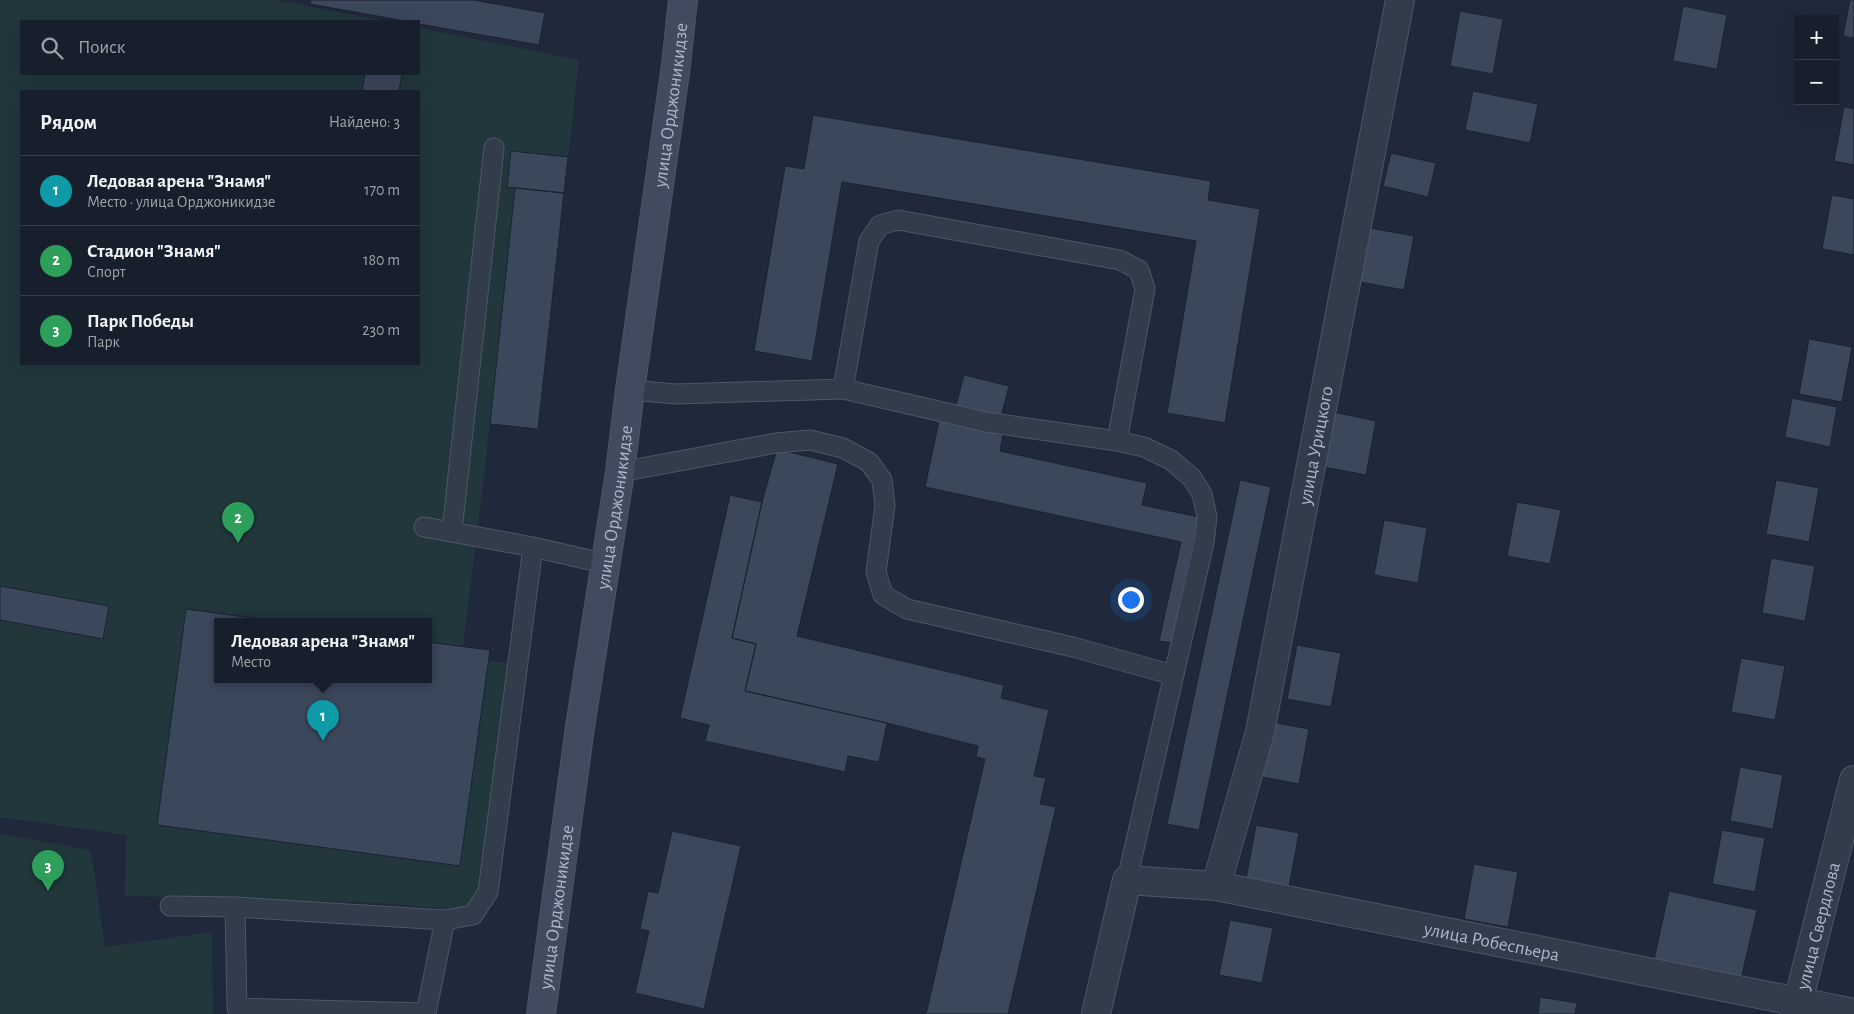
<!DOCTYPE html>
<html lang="ru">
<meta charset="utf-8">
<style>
body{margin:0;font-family:"Alegreya Sans",sans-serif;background:#242c38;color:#f1f3f6}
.controls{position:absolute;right:15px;top:15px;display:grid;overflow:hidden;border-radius:0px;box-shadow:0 5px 20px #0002}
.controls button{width:45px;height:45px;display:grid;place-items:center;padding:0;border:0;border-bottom:1px solid #363d48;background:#171f2c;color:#f1f3f6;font:25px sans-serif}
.you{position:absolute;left:1130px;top:599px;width:18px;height:18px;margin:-12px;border:4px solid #fff;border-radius:50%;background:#1a73e8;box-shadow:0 0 0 8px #1a73e833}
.badge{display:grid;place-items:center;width:32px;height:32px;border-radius:50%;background:#7ba6ff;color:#fff;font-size:16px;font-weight:700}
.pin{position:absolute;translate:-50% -41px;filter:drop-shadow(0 1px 2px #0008)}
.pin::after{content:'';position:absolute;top:26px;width:18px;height:15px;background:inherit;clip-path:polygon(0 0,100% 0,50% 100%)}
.popup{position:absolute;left:214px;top:618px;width:218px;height:65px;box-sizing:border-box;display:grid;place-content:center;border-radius:0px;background:#171f2c;filter:drop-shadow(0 1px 4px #0005);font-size:16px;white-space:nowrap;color:#9ea2a9}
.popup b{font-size:19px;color:#f1f3f6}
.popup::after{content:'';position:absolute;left:50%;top:100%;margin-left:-10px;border:10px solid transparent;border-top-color:#171f2c}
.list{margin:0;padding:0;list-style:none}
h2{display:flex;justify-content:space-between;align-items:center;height:65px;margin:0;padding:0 20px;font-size:21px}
h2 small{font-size:16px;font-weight:400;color:#9ea2a9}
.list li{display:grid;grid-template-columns:32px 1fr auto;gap:15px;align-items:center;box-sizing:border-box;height:70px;padding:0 20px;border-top:1px solid #363d48}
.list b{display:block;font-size:19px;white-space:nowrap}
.list p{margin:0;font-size:16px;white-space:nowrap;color:#9ea2a9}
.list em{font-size:16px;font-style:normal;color:#9ea2a9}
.icon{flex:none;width:28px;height:28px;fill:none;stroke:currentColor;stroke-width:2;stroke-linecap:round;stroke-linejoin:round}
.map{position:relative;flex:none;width:1854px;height:1014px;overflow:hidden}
.search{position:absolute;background:#171f2c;box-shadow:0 5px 20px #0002;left:20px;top:20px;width:400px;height:55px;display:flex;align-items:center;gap:12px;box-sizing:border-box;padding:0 18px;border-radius:0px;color:#9ea2a9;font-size:19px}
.panel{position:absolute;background:#171f2c;box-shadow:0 5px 20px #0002;left:20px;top:90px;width:400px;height:275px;border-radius:0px}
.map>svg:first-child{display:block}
.green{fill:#21373c;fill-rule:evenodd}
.building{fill:#3b475b;stroke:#1a2332}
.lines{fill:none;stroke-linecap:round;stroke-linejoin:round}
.service-casing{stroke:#4e5666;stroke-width:21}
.minor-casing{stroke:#4e5666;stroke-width:30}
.secondary-casing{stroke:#4e5666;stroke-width:30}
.service{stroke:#333c4b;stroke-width:19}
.minor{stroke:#333c4b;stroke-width:28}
.secondary{stroke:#414a5f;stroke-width:28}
.labels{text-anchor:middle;stroke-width:5;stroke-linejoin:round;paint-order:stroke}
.street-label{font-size:19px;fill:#aeb6c8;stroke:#192130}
</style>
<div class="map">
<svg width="1854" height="1014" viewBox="0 0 1854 1014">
<rect width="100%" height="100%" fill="#1f293b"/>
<!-- green -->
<path class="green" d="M0,0H276L384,21H21V74H419V28L579,60L538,429L490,424L462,657L512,664L481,912L381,903L125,896L126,835L0,817ZM21,91H419V364H21ZM218,622H428V680H218Z
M0,834L91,850L105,947L212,932L213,1014H0Z"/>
<!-- building -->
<path class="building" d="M311,0H474L545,13L539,45L419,24V21H405L310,4Z
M1850,0H1854V38L1843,36Z
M1683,6L1727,15L1717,69L1673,61Z
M1460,11L1503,19L1493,74L1450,66Z
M365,74H402L399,91H362Z
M1473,91L1538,104L1530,143L1465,130Z
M1844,107L1854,109V165L1834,161Z
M813,115L1211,181L1208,200L1260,209L1225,423L1167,413L1196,241L842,182L812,361L754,351L785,166L804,169Z
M511,151L568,157L564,193L507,187Z
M1391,153L1436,163L1428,197L1383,186Z
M515,188L564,193L538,429L490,424Z
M1832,195L1854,199V255L1822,249Z
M1370,228L1414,236L1404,290L1360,282Z
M1809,339L1852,347L1842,402L1799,394Z
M964,375L1009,386L1001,417L956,406Z
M1792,398L1837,407L1830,447L1785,437Z
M1333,412L1376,421L1366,475L1323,467Z
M939,421L1003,435L1000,451L1147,483L1142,505L1199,517L1172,643L1159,641L1181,542L925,487Z
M777,449L838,464L797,636L1004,685L1001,698L1049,710L1034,776L1046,778L1040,804L1056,807L1008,1014H926L985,759L976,757L978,746L887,723L745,691L756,644L732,638L762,502Z
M1240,480L1271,487L1199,830L1167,824Z
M1776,480L1819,488L1809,542L1766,534Z
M730,495L762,502L732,638L756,644L745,691L887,723L879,762L848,756L845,772L705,741L709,725L680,718Z
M1517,502L1561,510L1550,564L1507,556Z
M1384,520L1427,528L1418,583L1374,575Z
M1771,558L1815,566L1805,621L1762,613Z
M0,586L109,606L103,639L0,620Z
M186,609L282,622H218V680H428V642L490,650L460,866L157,825Z
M1297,645L1341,653L1331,707L1287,699Z
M1741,658L1785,666L1775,720L1731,712Z
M1266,721L1309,729L1299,784L1256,776Z
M1740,767L1783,775L1773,829L1730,821Z
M1256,825L1299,833L1289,887L1246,879Z
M1722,830L1765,838L1755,892L1712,884Z
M672,831L741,846L704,1009L635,993L649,931L640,929L648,891L658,893Z
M1474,864L1518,872L1508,927L1464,919Z
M1669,891L1757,910L1741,979L1654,960Z
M1230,920L1273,928L1262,983L1219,975Z
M1540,997L1577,1003L1575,1014H1538Z"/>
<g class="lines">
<!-- service casing -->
<g class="service-casing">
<path id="service" d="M843,389L869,241L880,225L898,220L1120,260L1139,270L1145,289L1117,441
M630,390L676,394L843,389L986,422L1117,441L1144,447L1171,460L1192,478L1202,494L1207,517L1204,543L1127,880
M620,472L776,443L810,440L843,448L869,462L882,480L885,505L876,572L883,595L907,609L1073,647L1173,675
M424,527L533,547L607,564
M452,531L494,148
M170,906L235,907L445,920L473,915L488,892L533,547
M235,907L237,1008L426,1013L445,920"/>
</g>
<!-- minor casing -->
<g class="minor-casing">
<g id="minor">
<path id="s1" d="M1216,886L1260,732L1400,0"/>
<path id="s2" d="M1096,1014L1127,880L1216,886L1854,1013"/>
<path id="s3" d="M1795,1014L1854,780"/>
</g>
</g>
<!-- secondary casing -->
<g class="secondary-casing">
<g id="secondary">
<path id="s4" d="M541,1014L580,727L620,472L630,390L676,65L683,0"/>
</g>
</g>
<!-- service -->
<use href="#service" class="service"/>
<!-- minor -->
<use href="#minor" class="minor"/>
<!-- secondary -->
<use href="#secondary" class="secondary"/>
</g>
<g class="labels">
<!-- street labels -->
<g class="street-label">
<text dy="7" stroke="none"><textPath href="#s4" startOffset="918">улица Орджоникидзе</textPath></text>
<text dy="7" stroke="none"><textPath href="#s1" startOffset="452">улица Урицкого</textPath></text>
<text dy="7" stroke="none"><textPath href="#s4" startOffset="512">улица Орджоникидзе</textPath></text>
<text dy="7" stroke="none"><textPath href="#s4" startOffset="108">улица Орджоникидзе</textPath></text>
<text dy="7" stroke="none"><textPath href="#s3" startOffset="91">улица Свердлова</textPath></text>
<text dy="7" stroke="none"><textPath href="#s2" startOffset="508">улица Робеспьера</textPath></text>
</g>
</g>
</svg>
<div class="controls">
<button>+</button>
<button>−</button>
</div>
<div class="you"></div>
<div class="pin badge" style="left:323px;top:741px;background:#0f9aa8">1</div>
<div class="popup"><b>Ледовая арена &quot;Знамя&quot;</b>Место</div>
<div class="pin badge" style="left:238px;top:543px;background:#2e9e5b">2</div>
<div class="pin badge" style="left:48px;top:891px;background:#2e9e5b">3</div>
<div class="search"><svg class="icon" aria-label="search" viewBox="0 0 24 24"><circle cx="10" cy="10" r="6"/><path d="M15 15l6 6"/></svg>Поиск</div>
<section class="panel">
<h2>Рядом<small>Найдено: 3</small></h2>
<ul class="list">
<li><span class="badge" style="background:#0f9aa8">1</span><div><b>Ледовая арена &quot;Знамя&quot;</b><p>Место · улица Орджоникидзе</p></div><em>170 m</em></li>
<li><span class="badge" style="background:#2e9e5b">2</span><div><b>Стадион &quot;Знамя&quot;</b><p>Спорт</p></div><em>180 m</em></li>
<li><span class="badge" style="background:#2e9e5b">3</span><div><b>Парк Победы</b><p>Парк</p></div><em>230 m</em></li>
</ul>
</section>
</div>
